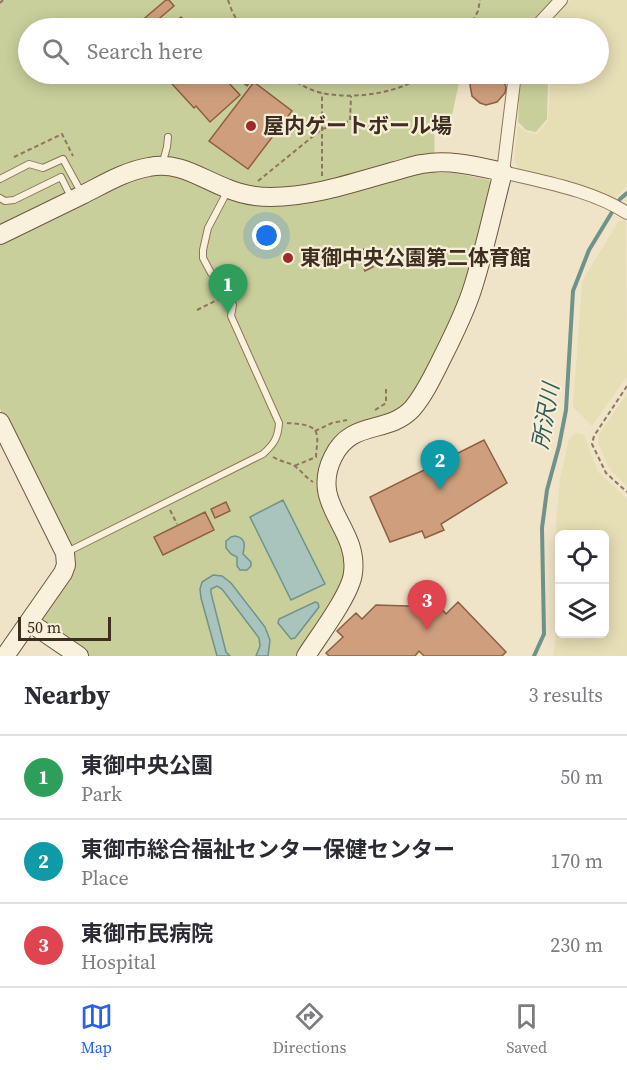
<!DOCTYPE html>
<meta charset="utf-8">
<style>
body{margin:0;font-family:"Source Serif 4","Noto Sans JP",serif;background:#f7f7f7;color:#2b2b33}
.controls{position:absolute;right:18px;bottom:18px;display:grid;overflow:hidden;border-radius:9px;box-shadow:0 3px 15px #0003}
.controls button{width:54px;height:54px;display:grid;place-items:center;padding:0;border:0;border-bottom:2px solid #e1e1e2;background:#fff;color:#2b2b33;font:30px sans-serif}
.scale{position:absolute;left:18px;bottom:15px;width:93px;box-sizing:border-box;padding-left:6px;border:3px solid #3d2e20;border-top:0;font-size:16px;line-height:21px;white-space:nowrap;color:#3d2e20;-webkit-text-stroke:4px #f7eed8;paint-order:stroke}
.you{position:absolute;left:267px;top:236px;width:21px;height:21px;margin:-15px;border:4px solid #fff;border-radius:50%;background:#1a73e8;box-shadow:0 0 0 9px #1a73e833}
.badge{display:grid;place-items:center;width:39px;height:39px;border-radius:50%;background:#2563eb;color:#fff;font-size:20px;font-weight:700}
.pin{position:absolute;translate:-50% -50px;filter:drop-shadow(0 2px 3px #0008)}
.pin::after{content:'';position:absolute;top:32px;width:21px;height:18px;background:inherit;clip-path:polygon(0 0,100% 0,50% 100%)}
.list{margin:0;padding:0;list-style:none}
h2{display:flex;justify-content:space-between;align-items:center;height:78px;margin:0;padding:0 24px;font-size:26px}
h2 small{font-size:20px;font-weight:400;color:#7c7c81}
.list li{display:grid;grid-template-columns:39px 1fr auto;gap:18px;align-items:center;box-sizing:border-box;height:84px;padding:0 24px;border-top:2px solid #e1e1e2}
.list b{display:block;font-size:22px;white-space:nowrap}
.list p{margin:0;font-size:20px;white-space:nowrap;color:#7c7c81}
.list em{font-size:20px;font-style:normal;color:#7c7c81}
.icon{flex:none;width:33px;height:33px;fill:none;stroke:currentColor;stroke-width:2;stroke-linecap:round;stroke-linejoin:round}
.map{position:relative;flex:none;width:627px;height:656px;overflow:hidden}
.search{position:absolute;background:#fff;box-shadow:0 3px 15px #0003;left:18px;right:18px;top:18px;height:66px;display:flex;align-items:center;gap:15px;box-sizing:border-box;padding:0 21px;border-radius:33px;color:#7c7c81;font-size:22px}
.sheet{height:330px;background:#fff}
nav{display:flex;justify-content:space-around;align-items:center;box-sizing:border-box;height:84px;border-top:2px solid #e1e1e2;background:#fff;font-size:16px;color:#7c7c81}
nav a{display:grid;justify-items:center;gap:3px}
nav .on{color:#2563eb}
.map>svg:first-child{display:block}
.farmland{fill:#e6deb5}
.green{fill:#c9cf9b}
.water{fill:#a9c4bc;stroke:#6f938a;stroke-width:1.5}
.lines{fill:none;stroke-linecap:round;stroke-linejoin:round}
.stream{stroke:#6f938a;stroke-width:4}
.building{fill:#cf9f7d;stroke:#8d5f41;stroke-width:1.5}
.lane-casing{stroke:#8d765c;stroke-width:8}
.street-casing{stroke:#8d765c;stroke-width:14}
.secondary-casing{stroke:#6f573f;stroke-width:20}
.path{stroke:#8d765c;stroke-width:2;stroke-dasharray:4.5 3;stroke-linecap:butt}
.lane{stroke:#faf1dc;stroke-width:6}
.street{stroke:#faf1dc;stroke-width:12}
.secondary{stroke:#faf1dc;stroke-width:18}
.poi-dot{fill:#9e2a2b;stroke:#f7eed8;stroke-width:2}
.labels{text-anchor:middle;stroke-width:4.5;stroke-linejoin:round;paint-order:stroke}
.poi-label{font-size:21px;font-weight:bold;fill:#3d2e20;stroke:#f7eed8;text-anchor:start}
.water-label{font-size:22px;font-style:italic;fill:#2f5d5a;stroke:#f7eed8}
</style>
<div class="map">
<svg width="627" height="656" viewBox="0 0 627 656">
<rect width="100%" height="100%" fill="#f0e4c8"/>
<!-- farmland -->
<path class="farmland" d="M570,0H627V186L615,198L596,191L520,171L514,159L518,126L526,132L537,134L548,121L550,83L551,74H598V28H561L559,18L555,16Z
M626,220L627,376L592,426L573,407L582,283L588,271L619,221Z
M627,394V486L610,470L598,443L599,434Z
M576,433L584,435L598,472L627,499V656H553L559,613L560,634H604V534H560L559,600L556,523L560,479L569,439Z"/>
<!-- green -->
<path class="green" d="M0,0H557L530,28H28V74H461L452,115L434,117L435,173H455L489,180L493,189L466,285L445,342L414,397L322,469L320,500L344,548L346,578L299,656H89L45,625L43,619L44,612L69,551L0,409Z
M523,74H550L548,83L547,119L536,132L526,130L518,122L519,94Z"/>
<!-- water -->
<path class="water" d="M283,500L325,584L291,600L250,517Z
M235,536C246,538 245,545 243,554L251,562V566L247,570H240L237,566V557L231,554L226,548V541L231,537Z
M213,575L222,576L231,583L265,627L270,640L268,656H256L260,646L259,638L222,589L217,586L211,589V593L226,652L230,656H217L201,598L200,589L202,582Z
M315,602L318,603L319,607L295,638L291,639L278,623L279,619Z"/>
<g class="lines">
<!-- stream -->
<path class="stream" d="M534,656L544,634L542,528L547,490L559,446L566,410L573,291L589,250L620,199L627,193"/>
</g>
<!-- building -->
<path class="building" d="M166,0H169L174,6L148,28H133Z
M181,17L187,24L182,28H177L173,24Z
M163,74H225L228,77L227,81L240,95L210,122L196,106L194,108Z
M243,74H250L254,76L247,86L239,79Z
M477,74H499L501,76L506,87L505,93L497,102L486,105L480,103L472,96L470,85L472,79Z
M254,82L292,111L248,169L209,141Z
M364,249L373,267L365,271L357,252Z
M484,440L507,483L441,524L444,530L425,538L422,531L390,542L370,497Z
M226,502L230,511L215,518L211,509Z
M205,512L214,530L163,555L154,537Z
M458,602L506,652L502,656H424L419,651L415,656H329L326,653L343,637L337,631L356,613L362,619L376,605L440,607L446,614Z"/>
<g class="lines">
<!-- lane casing -->
<g class="lane-casing">
<path id="lane" d="M162,165L167,147L168,137
M0,179L29,164L43,168L63,159L81,192
M0,198L5,201L14,200L61,177L72,199
M67,552L263,454C274,444 278,438 279,423L231,316L233,305L222,281L211,273L203,258V250L208,228L227,192"/>
</g>
<!-- street casing -->
<g class="street-casing">
<path id="street" d="M535,28L561,0
M515,74L503,172C543,182 592,190 627,213"/>
</g>
<!-- secondary casing -->
<g class="secondary-casing">
<path id="secondary" d="M0,235C27,222 55,208 82,195C104,184 125,171 149,167C179,161 200,178 226,188C240,194 255,197 271,197C313,197 355,182 395,171C404,169 413,165 422,164C449,159 476,166 503,172C493,210 485,249 473,287C465,313 452,338 440,362C432,378 424,395 412,409C387,435 351,419 333,457C309,505 359,527 353,573C351,594 318,637 306,656
M0,422L65,553L66,565L63,573L5,656
M29,622L79,656"/>
</g>
<!-- path -->
<path class="path" d="M228,0L232,11L241,28
M0,3L3,0
M469,28L478,11L480,0
M284,74C296,82 308,90 322,93C356,100 398,93 427,74
M14,157L62,134L73,156
M322,176V93
M258,181L322,129L350,121L351,96
M197,310L219,299
M627,386L594,436L592,444L606,473L627,492
M375,410L386,403V386
M287,423C296,424 316,423 317,436C318,443 316,450 316,457L294,466
M315,431L332,423L347,420
M273,457C280,461 286,462 293,465C299,468 306,478 313,482
M170,510L177,524"/>
<!-- lane -->
<use href="#lane" class="lane"/>
<!-- street -->
<use href="#street" class="street"/>
<!-- secondary -->
<use href="#secondary" class="secondary"/>
</g>
<!-- markers -->
<g class="poi-dot">
<circle cx="251" cy="126" r="6"/>
<circle cx="288" cy="258" r="6"/>
</g>
<g class="labels">
<!-- poi labels -->
<g class="poi-label">
<text x="263" y="133">屋内ゲートボール場</text>
<text x="300" y="265">東御中央公園第二体育館</text>
</g>
<!-- water labels -->
<g class="water-label">
<text transform="translate(545 416) rotate(-80)" y="8">所沢川</text>
</g>
</g>
</svg>
<div class="controls">
<button><svg class="icon" aria-label="locate" viewBox="0 0 24 24"><circle cx="12" cy="12" r="6"/><path d="M12 2v4M12 18v4M2 12h4M18 12h4"/></svg></button>
<button><svg class="icon" aria-label="layers" viewBox="0 0 24 24"><path d="M12 4l9 5-9 5-9-5zM3 14l9 5 9-5"/></svg></button>
</div>
<div class="scale">50 m</div>
<div class="you"></div>
<div class="pin badge" style="left:228px;top:314px;background:#2e9e5b">1</div>
<div class="pin badge" style="left:440px;top:490px;background:#0f9aa8">2</div>
<div class="pin badge" style="left:427px;top:630px;background:#e0444e">3</div>
<div class="search"><svg class="icon" aria-label="search" viewBox="0 0 24 24"><circle cx="10" cy="10" r="6"/><path d="M15 15l6 6"/></svg>Search here</div>
</div>
<section class="sheet">
<h2>Nearby<small>3 results</small></h2>
<ul class="list">
<li><span class="badge" style="background:#2e9e5b">1</span><div><b>東御中央公園</b><p>Park</p></div><em>50 m</em></li>
<li><span class="badge" style="background:#0f9aa8">2</span><div><b>東御市総合福祉センター保健センター</b><p>Place</p></div><em>170 m</em></li>
<li><span class="badge" style="background:#e0444e">3</span><div><b>東御市民病院</b><p>Hospital</p></div><em>230 m</em></li>
</ul>
</section>
<nav>
<a class="on"><svg class="icon" aria-label="map" viewBox="0 0 24 24"><path d="M3 6l6-2 6 2 6-2v14l-6 2-6-2-6 2zM9 4v14M15 6v14"/></svg>Map</a>
<a><svg class="icon" aria-label="directions" viewBox="0 0 24 24"><path d="M12 3l9 9-9 9-9-9zM9 14v-3h6M13 9l2 2-2 2"/></svg>Directions</a>
<a><svg class="icon" aria-label="saved" viewBox="0 0 24 24"><path d="M7 4h10v16l-5-4-5 4z"/></svg>Saved</a>
</nav>
